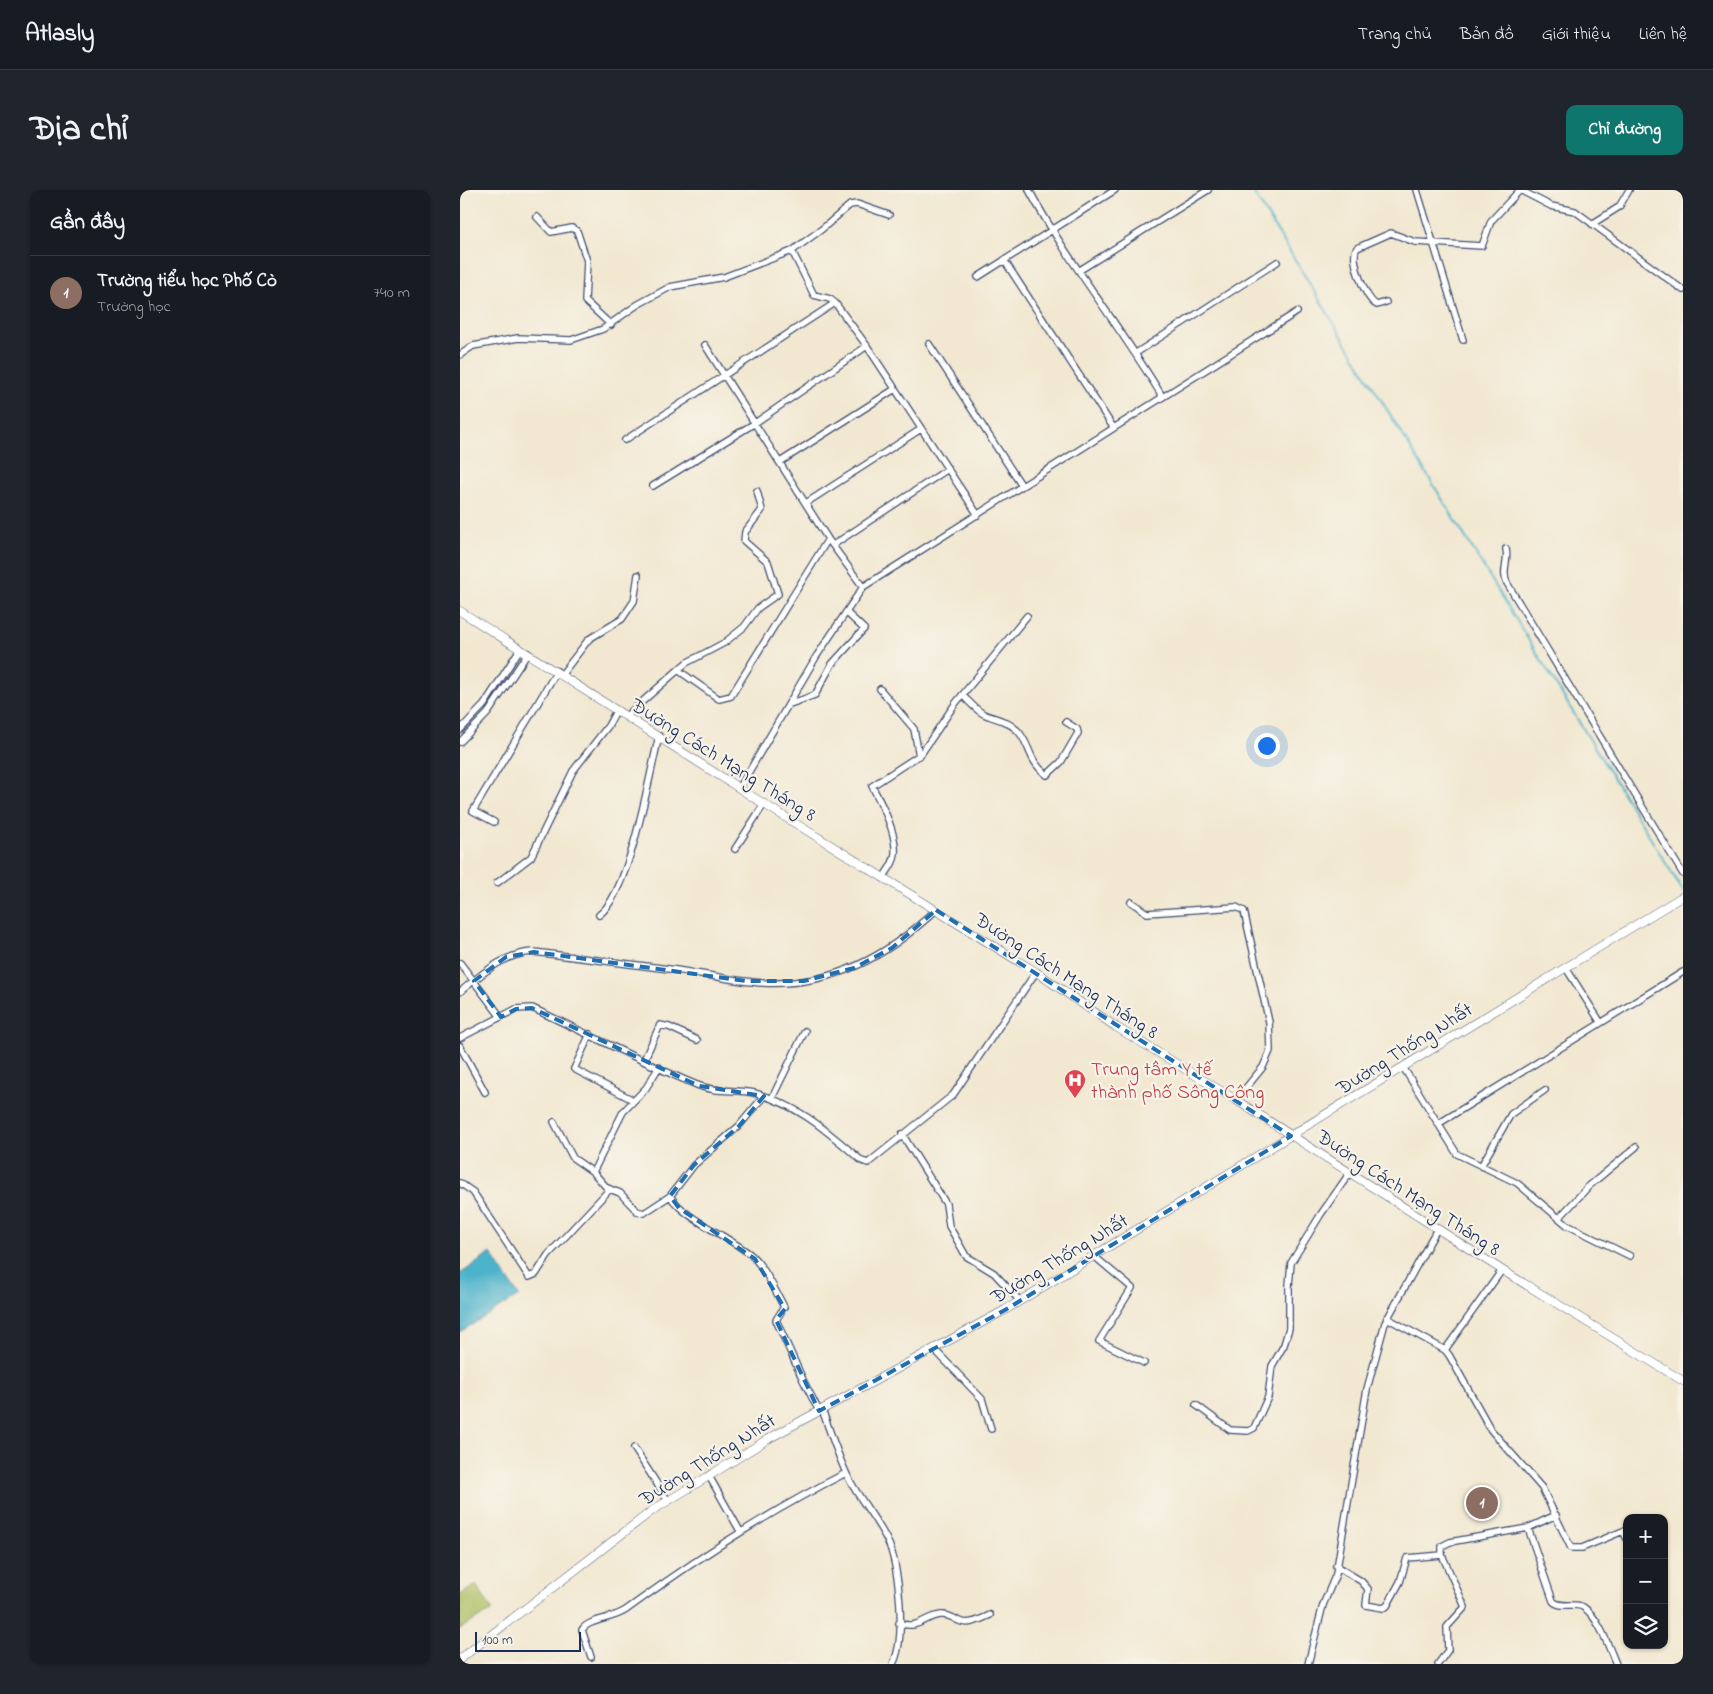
<!DOCTYPE html>
<html lang="vi">
<meta charset="utf-8">
<style>
body{margin:0;font-family:"Indie Flower",sans-serif;background:#20242c;color:#f1f3f6}
.controls{position:absolute;right:15px;bottom:15px;display:grid;overflow:hidden;border-radius:10px;box-shadow:0 1px 4px #0004}
.controls button{width:45px;height:45px;display:grid;place-items:center;padding:0;border:0;border-bottom:1px solid #363941;background:#171b24;color:#f1f3f6;font:25px sans-serif}
.scale{position:absolute;left:15px;bottom:12px;width:106px;box-sizing:border-box;padding-left:5px;border:2px solid #1b2f5e;border-top:0;font-size:14px;line-height:18px;white-space:nowrap;color:#1b2f5e;-webkit-text-stroke:4px #f7f3e8;paint-order:stroke}
.you{position:absolute;left:806px;top:555px;width:18px;height:18px;margin:-12px;border:4px solid #fff;border-radius:50%;background:#1a73e8;box-shadow:0 0 0 8px #1a73e833}
.badge{display:grid;place-items:center;width:32px;height:32px;border-radius:50%;background:#0f766e;color:#fff;font-size:16px;font-weight:700}
.pin{position:absolute;translate:-50% -50%;border:2px solid #fff;box-shadow:0 1px 5px #0006}
.list{margin:0;padding:0;list-style:none}
h2{display:flex;justify-content:space-between;align-items:center;height:65px;margin:0;padding:0 20px;font-size:21px}
h2 small{font-size:16px;font-weight:400;color:#9ea1a6}
.list li{display:grid;grid-template-columns:32px 1fr auto;gap:15px;align-items:center;box-sizing:border-box;height:75px;padding:0 20px;border-top:1px solid #363941}
.list b{display:block;font-size:19px;white-space:nowrap}
.list p{margin:0;font-size:16px;white-space:nowrap;color:#9ea1a6}
.list em{font-size:16px;font-style:normal;color:#9ea1a6}
.icon{flex:none;width:28px;height:28px;fill:none;stroke:currentColor;stroke-width:2;stroke-linecap:round;stroke-linejoin:round}
.map{position:relative;flex:none;width:1223px;height:1474px;overflow:hidden;border-radius:10px}
header{display:flex;align-items:center;gap:30px;box-sizing:border-box;height:70px;padding:0 25px;background:#171b24;border-bottom:1px solid #363941}
header strong{font-size:24px}
nav{display:flex;gap:28px;margin-inline-start:auto;font-size:18px}
.intro{display:flex;align-items:center;justify-content:space-between;box-sizing:border-box;height:120px;padding:0 30px}
h1{margin:0;font-size:35px}
.button{padding:12px 22px;border-radius:10px;background:#0f766e;color:#fff;font-size:18px;font-weight:700}
main{display:flex;gap:30px;padding:0 30px}
aside{flex:1;background:#171b24;border-radius:10px;box-shadow:0 1px 4px #0004}
.map>svg:first-child{display:block}
.green{fill:#abbd60;stroke:#63765f}
.water{fill:#4db3cb;stroke:#347194}
.lines{fill:none;stroke-linecap:round;stroke-linejoin:round}
.stream{stroke:#4db3cb;stroke-width:2}
.minor-casing{stroke:#3b4b6f;stroke-width:8}
.tertiary-casing{stroke:#3b4b6f;stroke-width:9}
.minor{stroke:#fff;stroke-width:5.5}
.tertiary{stroke:#fff;stroke-width:8}
.marked{fill:none;stroke:#1f6fb2;stroke-width:4;stroke-dasharray:10 6;stroke-linejoin:round}
.labels{text-anchor:middle;stroke-width:4.5;stroke-linejoin:round;paint-order:stroke}
.street-label{font-size:20px;fill:#1b2f5e;stroke:#f7f3e8}
.health-label{font-size:20px;fill:#be3a42;stroke:#f7f3e8;text-anchor:start}
</style>
<header>
<strong>Atlasly</strong>
<nav><a>Trang chủ</a><a>Bản đồ</a><a>Giới thiệu</a><a>Liên hệ</a></nav>
</header>
<div class="intro"><h1>Địa chỉ</h1><a class="button">Chỉ đường</a></div>
<main>
<aside>
<h2>Gần đây<small></small></h2>
<ul class="list">
<li><span class="badge" style="background:#8d6e63">1</span><div><b>Trường tiểu học Phố Cò</b><p>Trường học</p></div><em>740 m</em></li>
</ul>
</aside>
<div class="map">
<svg width="1223" height="1474" viewBox="0 0 1223 1474">
<rect width="100%" height="100%" fill="#f7f3e8"/>
<filter id="ink" filterUnits="userSpaceOnUse"><feTurbulence type="fractalNoise" baseFrequency=".02" numOctaves="2"/><feDisplacementMap in="SourceGraphic" scale="10" xChannelSelector="R" yChannelSelector="G"/><feConvolveMatrix kernelMatrix="1 2 1 2 8 2 1 2 1" color-interpolation-filters="sRGB"/></filter>
<filter id="wash" filterUnits="userSpaceOnUse"><feTurbulence type="fractalNoise" baseFrequency=".0096" numOctaves="4" result="noise"/><feDisplacementMap in="SourceGraphic" scale="20" xChannelSelector="R" yChannelSelector="G"/><feGaussianBlur stdDeviation="1.12" result="paint"/><feColorMatrix in="noise" values="0 0 0 0 0 0 0 0 0 0 0 0 0 0 0 0 0 1.4 0 .05"/><feComposite in="paint" operator="in"/></filter>
<g filter="url(#wash)">
<rect width="100%" height="100%" fill="#f2e8d1"/>
<!-- green -->
<path class="green" d="M16,1395L32,1420L0,1439V1405Z"/>
<!-- water -->
<path class="water" d="M31,1063L59,1106L0,1142V1084Z"/>
<g class="lines">
<!-- stream -->
<path class="stream" d="M792,0L1223,701"/>
</g>
</g>
<g filter="url(#ink)">
<g class="lines">
<!-- minor casing -->
<g class="minor-casing">
<path id="minor" d="M569,0C608,72 660,136 702,206
M957,0L1003,150
M77,27L91,42L112,38L117,41L127,71L125,111L151,135
M1132,34L1159,17L1169,0
M332,61L354,105L370,109L375,113L407,156L518,325
M544,70L653,237
M620,80L748,0
M518,87L655,0
M926,112L917,115C906,111 889,68 897,58L931,43L955,52L1022,56L1031,31L1060,0L1091,16L1115,21L1223,100
M469,154L562,296
M245,155L368,349L403,397
M676,163L817,72
M0,165L13,156L58,148L111,150L143,139L177,115L210,97L264,87L332,61L362,39L390,15L397,14L429,25
M165,250L375,113
M320,272L435,199
M193,296L295,233L407,156
M346,313L461,239
M373,355L488,279
M1046,359C1049,371 1041,382 1047,393L1223,684
M218,480L259,509L271,506L368,349
M102,484L129,449L162,429L174,411L178,385
M420,499L454,539L459,566
M502,505C509,511 517,522 526,525C538,529 547,531 557,540C571,554 567,570 587,585L601,572L618,543L617,539L606,532
M330,514L355,505L372,474L404,439L386,422
M166,526L226,473L264,453L284,437L298,418L318,404L308,372L284,351L285,342L302,320L297,301
M0,540L24,515L60,459
M0,552L28,523L68,463
M280,597L356,467L403,397L837,122
M34,632L13,621L97,481
M275,659L304,614
M423,688C428,680 435,672 435,663C437,643 421,613 412,596L461,564L495,514L567,426
M37,693L71,667L113,581L148,536L156,521
M671,712L687,723L776,717L784,721L809,832L810,861L803,877L776,910
M139,725C170,702 189,586 199,546
M0,773L41,827
M1106,778L1141,833
M0,802C22,784 44,763 74,762C119,768 164,773 209,779C241,783 272,791 303,793C374,796 426,767 476,720
M130,844L114,879L173,910
M0,848L56,819L72,818C127,843 181,872 237,895C255,903 276,899 294,903C338,914 368,942 402,971L408,973L493,905L576,782
M0,856L25,902
M184,870L200,835L209,837L237,850
M943,877L997,964L1057,993L1107,1035L1170,1066
M312,908L345,841
M94,932L113,968L133,982L147,998L160,1003L177,1021L184,1023L210,1006L234,975L279,936L304,906
M978,934L1223,782
M442,944L486,1014L489,1036L506,1066L534,1083L560,1111
M1021,976L1051,924L1085,900
M133,982L163,922L186,898L199,877
M0,993L13,1002L69,1087L76,1084L88,1065L150,999
M210,1006C225,1029 268,1046 291,1065C305,1078 315,1100 324,1117L316,1130L343,1190L359,1221
M1099,1028L1129,996L1176,957
M634,1066L672,1098L639,1151L684,1173
M927,1128L985,1160L989,1165L1031,1240L1082,1298L1111,1358H1122L1163,1341L1167,1349
M474,1159L522,1209L531,1239
M985,1160L1042,1080
M736,1215L770,1240L788,1241L794,1238L808,1207L812,1176L824,1155L829,1138V1096L831,1073L861,1024L889,984
M362,1219C370,1242 378,1266 388,1287C399,1309 416,1328 427,1350C440,1375 446,1449 433,1474
M174,1258L208,1311
M249,1286L280,1341
M1068,1338L1093,1411C1100,1419 1114,1412 1123,1417C1139,1427 1149,1458 1156,1474
M876,1376L901,1391L908,1399L906,1415L923,1418L927,1416L940,1392L947,1368L982,1365
M439,1433C459,1440 463,1427 481,1425C490,1424 492,1428 499,1431C509,1436 521,1429 530,1425
M131,1467L122,1440C128,1429 154,1429 166,1420C236,1369 308,1322 386,1283
M848,1474L863,1415L876,1384L907,1199L925,1133L977,1039
M978,1474L988,1460L987,1437L1005,1417L982,1365V1356L990,1352L1068,1338L1096,1325"/>
</g>
<!-- tertiary casing -->
<g class="tertiary-casing">
<path id="tertiary" d="M0,421L304,614L576,782L656,837L776,910L1042,1080L1223,1191
M0,1469L193,1320L249,1286L308,1249L545,1120L1223,706"/>
</g>
<!-- minor -->
<use href="#minor" class="minor"/>
<!-- tertiary -->
<use href="#tertiary" class="tertiary"/>
</g>
</g>
<!-- marked area -->
<path class="marked" d="M476,720L831,946L545,1120L359,1221L316,1130L325,1119L295,1069L219,1018L210,1006L234,975L279,936L304,906L239,896L72,818L56,819L41,827L14,791L46,767L74,762L286,791H344L394,778L432,758Z"/>
<!-- icons -->
<defs>
<g id="hospital-pin" transform="scale(1.125)"><path d="M0 17L-7.5 6A9.5 9.5 0 1 1 7.5 6Z" fill="#e0444e" stroke="#f7f3e8"/><path d="M-5-5h3v3.5h4V-5h3V5h-3V1.5h-4V5h-3Z" fill="#fff"/></g>
</defs>
<g fill-rule="evenodd">
<use href="#hospital-pin" x="615" y="890"/>
</g>
<g class="labels">
<!-- street labels -->
<g class="street-label">
<text transform="translate(264 569) rotate(32)" y="7">Đường Cách Mạng Tháng 8</text>
<text transform="translate(607 785) rotate(33)" y="7">Đường Cách Mạng Tháng 8</text>
<text transform="translate(944 858) rotate(-32)" y="7">Đường Thống Nhất</text>
<text transform="translate(949 1002) rotate(33)" y="7">Đường Cách Mạng Tháng 8</text>
<text transform="translate(599 1068) rotate(-31)" y="7">Đường Thống Nhất</text>
<text transform="translate(247 1269) rotate(-32)" y="7">Đường Thống Nhất</text>
</g>
<!-- health labels -->
<g class="health-label">
<text x="631" y="885">Trung tâm Y tế<tspan x="631" dy="23">thành phố Sông Công</tspan></text>
</g>
</g>
</svg>
<div class="controls">
<button>+</button>
<button>−</button>
<button><svg class="icon" aria-label="layers" viewBox="0 0 24 24"><path d="M12 4l9 5-9 5-9-5zM3 14l9 5 9-5"/></svg></button>
</div>
<div class="scale">100 m</div>
<div class="you"></div>
<div class="pin badge" style="left:1022px;top:1313px;background:#8d6e63">1</div>
</div>
</main>
